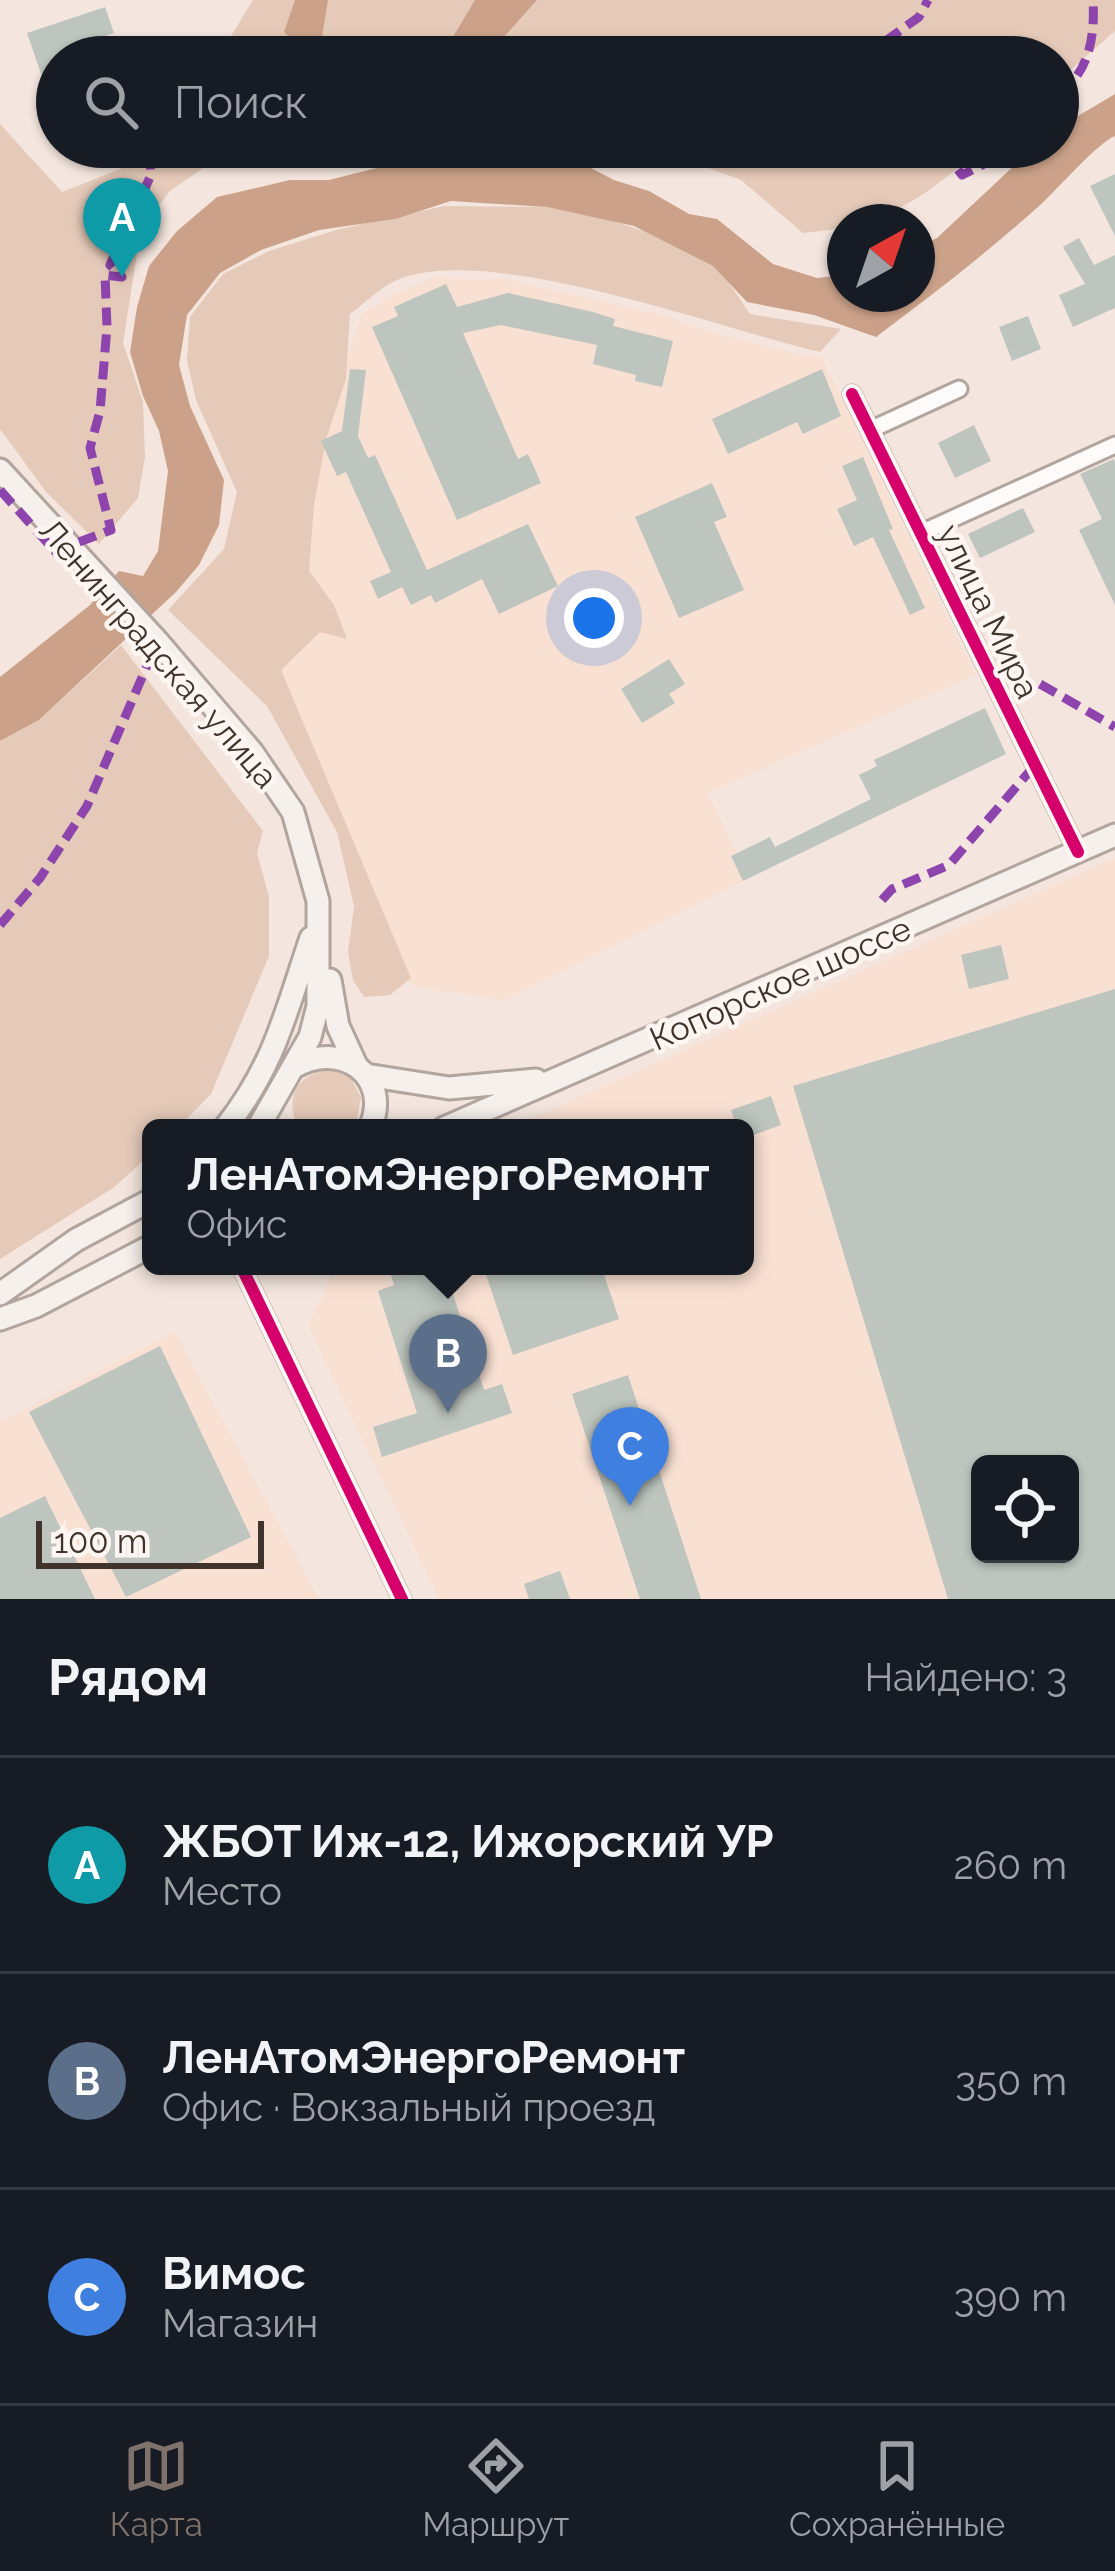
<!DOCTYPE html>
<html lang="ru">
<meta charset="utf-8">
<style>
body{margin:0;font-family:Raleway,sans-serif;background:#242831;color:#f1f3f6}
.controls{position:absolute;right:36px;bottom:36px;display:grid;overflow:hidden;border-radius:18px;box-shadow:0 3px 9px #0004}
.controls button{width:108px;height:108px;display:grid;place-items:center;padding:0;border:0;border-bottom:3px solid #363941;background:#171b24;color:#f1f3f6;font:60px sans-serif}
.compass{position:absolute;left:827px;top:204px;width:108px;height:108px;border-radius:50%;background:#171b24;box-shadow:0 3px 9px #0004;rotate:40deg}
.scale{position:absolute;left:36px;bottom:30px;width:228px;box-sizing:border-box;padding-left:12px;border:6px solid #3f332b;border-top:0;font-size:33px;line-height:42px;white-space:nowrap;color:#3f332b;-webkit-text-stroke:9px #fcf5f1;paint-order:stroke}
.you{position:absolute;left:594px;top:618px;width:42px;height:42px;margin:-30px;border:9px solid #fff;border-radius:50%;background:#1a73e8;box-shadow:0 0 0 18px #1a73e833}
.badge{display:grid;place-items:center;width:78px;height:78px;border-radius:50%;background:#7e726a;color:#fff;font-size:39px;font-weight:700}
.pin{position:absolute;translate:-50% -99px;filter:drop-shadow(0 3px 6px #0008)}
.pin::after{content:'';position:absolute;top:63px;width:42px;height:36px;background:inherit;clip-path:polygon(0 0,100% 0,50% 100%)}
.popup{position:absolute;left:142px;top:1119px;width:612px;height:156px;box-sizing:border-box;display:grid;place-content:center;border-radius:18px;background:#171b24;filter:drop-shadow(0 3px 9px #0005);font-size:39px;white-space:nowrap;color:#9ea1a6}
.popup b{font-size:45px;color:#f1f3f6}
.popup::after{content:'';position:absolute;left:50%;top:100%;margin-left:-24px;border:24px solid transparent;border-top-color:#171b24}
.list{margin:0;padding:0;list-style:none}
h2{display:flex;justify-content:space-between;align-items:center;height:156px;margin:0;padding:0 48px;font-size:51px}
h2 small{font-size:39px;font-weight:400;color:#9ea1a6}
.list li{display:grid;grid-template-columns:78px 1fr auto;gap:36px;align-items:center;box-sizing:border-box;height:216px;padding:0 48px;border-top:3px solid #363941}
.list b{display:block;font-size:45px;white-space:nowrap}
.list p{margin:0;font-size:39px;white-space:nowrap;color:#9ea1a6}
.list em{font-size:39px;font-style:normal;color:#9ea1a6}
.icon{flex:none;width:66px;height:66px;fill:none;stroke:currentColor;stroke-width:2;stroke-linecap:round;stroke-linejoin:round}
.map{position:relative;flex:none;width:1115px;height:1599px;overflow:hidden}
.search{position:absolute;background:#171b24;box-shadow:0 3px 9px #0004;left:36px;right:36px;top:36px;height:132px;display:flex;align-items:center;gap:30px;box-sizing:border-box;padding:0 42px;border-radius:66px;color:#9ea1a6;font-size:45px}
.sheet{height:804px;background:#171b24}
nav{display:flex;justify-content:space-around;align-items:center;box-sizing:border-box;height:168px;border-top:3px solid #363941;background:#171b24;font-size:33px;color:#9ea1a6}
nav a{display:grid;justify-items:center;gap:6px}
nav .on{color:#7e726a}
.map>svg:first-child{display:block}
.built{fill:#f8e0d2;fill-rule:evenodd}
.green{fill:#e5cab9}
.water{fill:#cba289}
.building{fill:#bdc5be;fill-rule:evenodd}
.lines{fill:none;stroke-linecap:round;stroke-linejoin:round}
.minor-casing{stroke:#b1a59e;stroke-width:21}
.secondary-casing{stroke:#b1a59e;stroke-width:27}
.minor{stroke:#fdfbfa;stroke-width:15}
.secondary{stroke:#f6f0ec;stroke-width:21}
.quiet{stroke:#8e44ad;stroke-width:9;stroke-dasharray:18 9;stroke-linecap:butt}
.cycleway-casing{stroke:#fcf5f1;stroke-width:20}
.cycleway{stroke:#d6006c;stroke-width:12}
.labels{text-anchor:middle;stroke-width:9;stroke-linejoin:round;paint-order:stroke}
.street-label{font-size:33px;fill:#3f332b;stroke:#fcf5f1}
</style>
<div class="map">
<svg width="1115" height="1599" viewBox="0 0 1115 1599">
<rect width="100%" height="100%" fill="#f4e6de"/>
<!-- built -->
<path class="built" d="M434,278L506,279L671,317L686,325L796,354L822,357L975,675L708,793L737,853L731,857L743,881L504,1000L410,986L257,656L314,455L362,314L390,296Z
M1115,858V1599H439L308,1326L336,1266H745V1128H510ZM980,1464H1070V1554H980Z
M175,1332L319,1599H0V1422Z"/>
<!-- green -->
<path class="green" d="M253,0H1115V31L1058,81V57H218Z
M0,124L62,192L158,154L163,147H234L170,191L141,228L123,343L143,402L145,457L138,498L99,544L46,492L0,429Z
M651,147H982C944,180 897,222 845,222V228L803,233L741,180Z
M444,206L548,207L604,218L659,236L715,262L750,314L841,329L820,352C720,329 486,240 395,281C379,288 364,304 350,314L346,379L326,439L314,505L309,571L334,605L347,639L320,632L281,670L411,978L390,995L364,997L353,980L348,952L354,906L337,832L267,706L168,610L224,549L237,492L196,400L187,360L190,317L223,274L269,251L336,230Z
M121,645L263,831L257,853L269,897V956L211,1094L178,1128H151V1154L113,1188L0,1259V741L39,720Z
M333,1070L351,1079L361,1097L356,1126L299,1128C282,1099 299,1070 333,1070Z"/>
<!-- water -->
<path class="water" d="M295,0H328L322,37L347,57H308L284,32Z
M475,0H537L493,49L478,57H441Z
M1115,94V136C1097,143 1057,190 1039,206C987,253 932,295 876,337L814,315L747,302L713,266L634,226L547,207L451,201L395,219L319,230L261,250L220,273L187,315L179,365L190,406L224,480L219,525L199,565L176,592L39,720L0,741V677L90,605L119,571L143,576L158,551L168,471L159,431L143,396L130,352L137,307L149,266L177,231L217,197L290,180H329L412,159L523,151L575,160L614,180L649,191L689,214L717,219L773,264L817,278L845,275V294H917V247L937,238L1034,147H1058V128Z"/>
<!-- building -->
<path class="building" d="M105,7L114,33L67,49L70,57H57L55,114L27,33Z
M1115,174V236L1090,186Z
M1079,238L1094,265L1115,255V308L1073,327L1059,295L1085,284L1063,247Z
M446,284L457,307L508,293L593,312L615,319L613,326L673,341L662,387L635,381L636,375L593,364L597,345L501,325L463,333L518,459L528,454L541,483L457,520L372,327L398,316L394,307Z
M1028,316L1041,349L1012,361L999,327Z
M350,369L366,370L358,436L368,458L375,455L427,570L528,524L558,586L499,614L482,579L435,603L431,595L411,605L402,587L378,599L370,581L391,572L346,472L337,476L321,441L342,431Z
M822,369L841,416L803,434L797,422L728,454L712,419Z
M974,425L991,461L955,478L938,443Z
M863,457L893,529L889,530L925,608L910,615L873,537L854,546L837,509L857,500L842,466Z
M1114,459L1115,462V605L1079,530L1102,519L1080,474Z
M712,483L727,517L714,522L744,590L679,618L635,517Z
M1023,508L1035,532L980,558L968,534Z
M669,659L685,684L669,694L675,703L642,723L621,689Z
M985,708L1006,754L743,881L731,856L770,837L775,847L871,799L859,775L877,766L874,760Z
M1001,945L1009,979L969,989L961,955Z
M1115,989V1599H948L793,1086ZM980,1464H1070V1554H980Z
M771,1096L781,1125L745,1138V1128H737L731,1110Z
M410,1266H444L484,1390L502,1384L512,1413L382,1457L373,1427L417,1413L378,1291L394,1285L390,1272Z
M483,1266H601L619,1319L513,1355Z
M160,1346L251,1537L126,1597L29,1412Z
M628,1375L701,1599H640L572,1394Z
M45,1496L95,1599H0V1518Z
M560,1571L570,1599H529L524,1584Z"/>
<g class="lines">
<!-- minor casing -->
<g class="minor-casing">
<path id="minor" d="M852,394L1078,852
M870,430L959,389
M921,533L1115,445
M241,1266L402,1599"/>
</g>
<!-- secondary casing -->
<g class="secondary-casing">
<path id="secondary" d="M0,470L158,642L252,752L293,812L318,901V1006L310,1037L258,1128
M330,980L338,1026L356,1065
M294,1067C340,1039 393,1076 370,1128
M366,1075L449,1088L536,1080
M225,1128C275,1065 286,1011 311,938
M444,1128L1115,835
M0,1294L76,1240L151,1200
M0,1319L36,1306L151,1246"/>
</g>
<!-- minor -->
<use href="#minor" class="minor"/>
<!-- secondary -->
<use href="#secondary" class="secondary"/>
<!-- quiet -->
<path class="quiet" d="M863,57L919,17L928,0
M1058,94C1090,73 1095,35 1093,0
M317,147H329
M660,147C703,177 795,153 846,147
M913,147L926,153L946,154L962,175L982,165L997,147
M0,490L62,559
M79,542L111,530L90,448L100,411L107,327L105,275L122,277L110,265L151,175L149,147
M1040,684L1115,727
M882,900L892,889L949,865L1035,765
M0,925L40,878L87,806L152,654L149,650"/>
<!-- cycleway casing -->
<g class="cycleway-casing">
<path id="cycleway" d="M852,394L1078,852
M241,1266L402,1599"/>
</g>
<!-- cycleway -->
<use href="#cycleway" class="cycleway"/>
</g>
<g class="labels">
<!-- street labels -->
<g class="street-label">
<text transform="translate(989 611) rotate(64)" y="12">улица Мира</text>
<text transform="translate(159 653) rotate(49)" y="12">Ленинградская улица</text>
<text transform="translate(780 983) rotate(-24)" y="12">Копорское шоссе</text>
</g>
</g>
</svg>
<div class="controls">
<button><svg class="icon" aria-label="locate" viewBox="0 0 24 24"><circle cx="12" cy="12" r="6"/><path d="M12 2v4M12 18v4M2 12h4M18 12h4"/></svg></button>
</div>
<svg class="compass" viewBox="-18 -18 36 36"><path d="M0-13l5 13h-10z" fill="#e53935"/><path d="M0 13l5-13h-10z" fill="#9ea1a6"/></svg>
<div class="scale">100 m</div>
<div class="you"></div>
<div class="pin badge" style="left:122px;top:277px;background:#0f9aa8">A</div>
<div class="pin badge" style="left:448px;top:1413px;background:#5c6f8a">B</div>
<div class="popup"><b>ЛенАтомЭнергоРемонт</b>Офис</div>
<div class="pin badge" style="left:630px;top:1506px;background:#3f7fe0">C</div>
<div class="search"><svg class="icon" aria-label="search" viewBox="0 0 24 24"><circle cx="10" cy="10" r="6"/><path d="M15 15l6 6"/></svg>Поиск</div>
</div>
<section class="sheet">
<h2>Рядом<small>Найдено: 3</small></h2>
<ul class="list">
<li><span class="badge" style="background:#0f9aa8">A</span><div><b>ЖБОТ Иж-12, Ижорский УР</b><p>Место</p></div><em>260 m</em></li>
<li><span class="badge" style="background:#5c6f8a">B</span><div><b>ЛенАтомЭнергоРемонт</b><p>Офис · Вокзальный проезд</p></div><em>350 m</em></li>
<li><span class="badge" style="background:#3f7fe0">C</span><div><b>Вимос</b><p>Магазин</p></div><em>390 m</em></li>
</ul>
</section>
<nav>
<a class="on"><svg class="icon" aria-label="map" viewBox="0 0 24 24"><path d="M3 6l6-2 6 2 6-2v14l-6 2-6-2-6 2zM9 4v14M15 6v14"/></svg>Карта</a>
<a><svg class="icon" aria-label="directions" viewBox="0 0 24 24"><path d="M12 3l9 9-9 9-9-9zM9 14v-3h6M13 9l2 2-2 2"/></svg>Маршрут</a>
<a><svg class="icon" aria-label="saved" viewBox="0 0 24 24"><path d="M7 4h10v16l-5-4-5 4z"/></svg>Сохранённые</a>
</nav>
